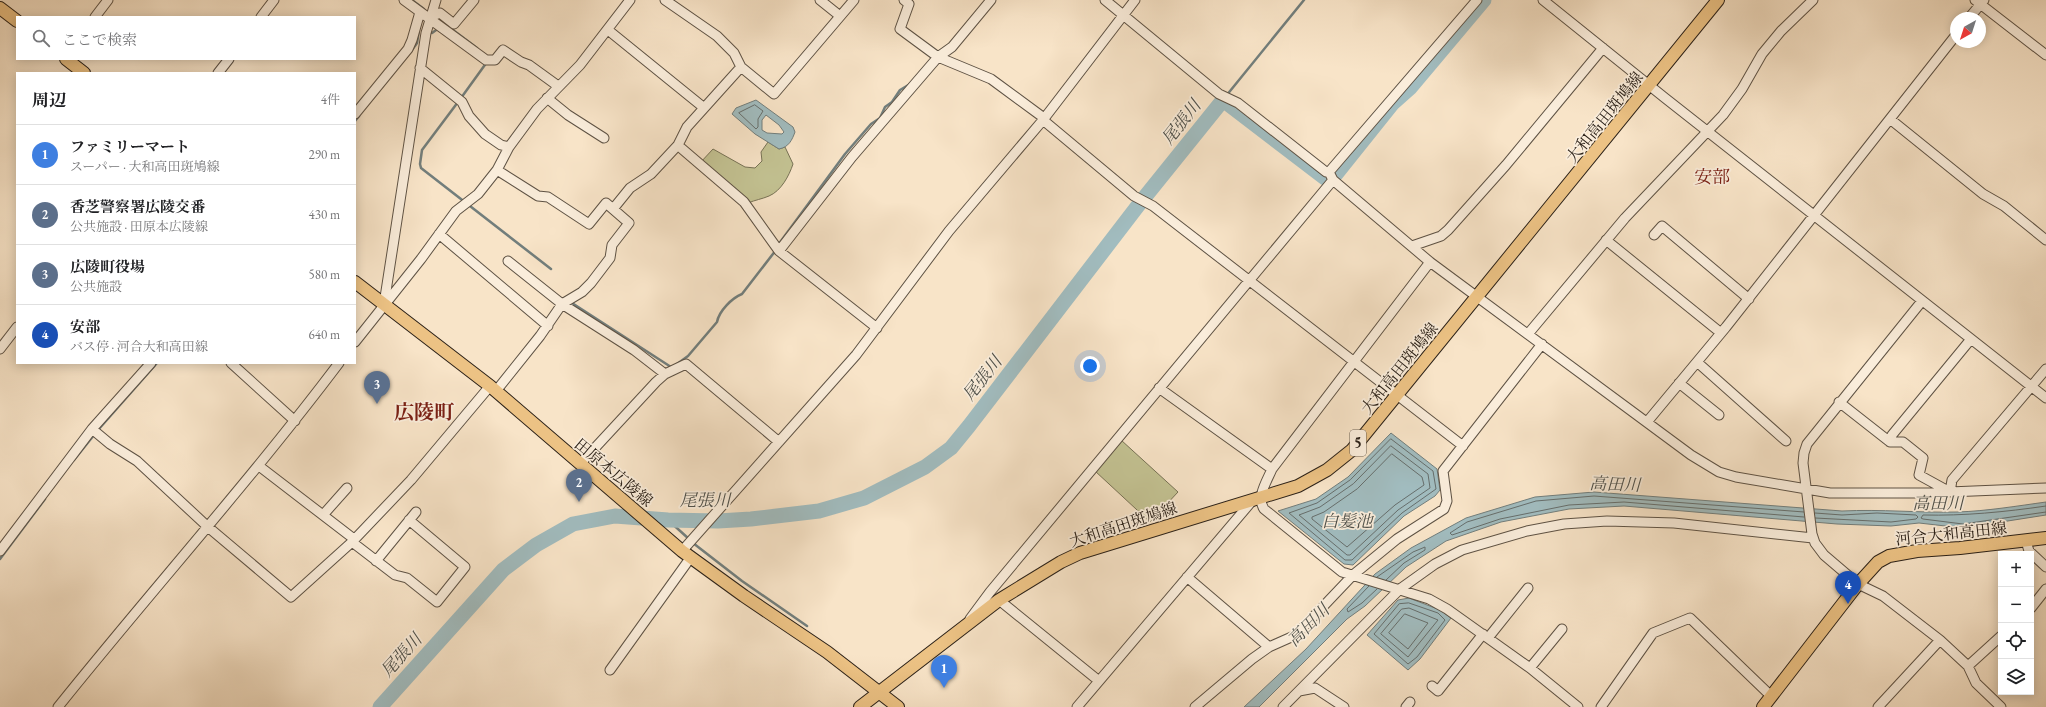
<!DOCTYPE html>
<html lang="ja">
<meta charset="utf-8">
<style>
body{margin:0;font-family:"EB Garamond","Noto Serif JP",serif;background:#f6f6f6;color:#202124}
.controls{position:absolute;right:12px;bottom:12px;display:grid;overflow:hidden;border-radius:0px;box-shadow:0 2px 10px #0003}
.controls button{width:36px;height:36px;display:grid;place-items:center;padding:0;border:0;border-bottom:1px solid #e0e0e0;background:#fff;color:#202124;font:20px sans-serif}
.compass{position:absolute;left:1950px;top:12px;width:36px;height:36px;border-radius:50%;background:#fff;box-shadow:0 2px 10px #0003;rotate:219deg}
.you{position:absolute;left:1090px;top:366px;width:14px;height:14px;margin:-10px;border:3px solid #fff;border-radius:50%;background:#1a73e8;box-shadow:0 0 0 6px #1a73e833}
.badge{display:grid;place-items:center;width:26px;height:26px;border-radius:50%;background:#2563eb;color:#fff;font-size:13px;font-weight:700}
.pin{position:absolute;translate:-50% -33px;filter:drop-shadow(0 1px 2px #0008)}
.pin::after{content:'';position:absolute;top:21px;width:14px;height:12px;background:inherit;clip-path:polygon(0 0,100% 0,50% 100%)}
.list{margin:0;padding:0;list-style:none}
h2{display:flex;justify-content:space-between;align-items:center;height:52px;margin:0;padding:0 16px;font-size:17px}
h2 small{font-size:13px;font-weight:400;color:#757577}
.list li{display:grid;grid-template-columns:26px 1fr auto;gap:12px;align-items:center;box-sizing:border-box;height:60px;padding:0 16px;border-top:1px solid #e0e0e0}
.list b{display:block;font-size:15px;white-space:nowrap}
.list p{margin:0;font-size:13px;white-space:nowrap;color:#757577}
.list em{font-size:13px;font-style:normal;color:#757577}
.icon{flex:none;width:22px;height:22px;fill:none;stroke:currentColor;stroke-width:2;stroke-linecap:round;stroke-linejoin:round}
.map{position:relative;flex:none;width:2046px;height:707px;overflow:hidden}
.search{position:absolute;background:#fff;box-shadow:0 2px 10px #0003;left:16px;top:16px;width:340px;height:44px;display:flex;align-items:center;gap:10px;box-sizing:border-box;padding:0 14px;border-radius:0px;color:#757577;font-size:15px}
.panel{position:absolute;background:#fff;box-shadow:0 2px 10px #0003;left:16px;top:72px;width:340px;height:292px;border-radius:0px}
.map>svg:first-child{display:block}
.green{fill:#c3c292;stroke:#777255}
.water{fill:#a1bcbf;stroke:#727e7c;fill-rule:evenodd}
.lines{fill:none;stroke-linecap:round;stroke-linejoin:round}
.shore{stroke:#666e6c;stroke-width:1}
.stream{stroke:#727e7c;stroke-width:2.5}
.river{stroke:#a1bcbf;stroke-width:15}
.minor-casing{stroke:#5e5244;stroke-width:11}
.major-casing{stroke:#2b2118;stroke-width:14}
.minor{stroke:#faeddb;stroke-width:9}
.major{stroke:#ecc284;stroke-width:12}
.labels{text-anchor:middle;stroke-width:3.5;stroke-linejoin:round;paint-order:stroke}
.shield{fill:#faeddb;stroke:#695e52;stroke-width:1}
.shield-label{font-size:15px;font-weight:bold;fill:#2b2118}
.street-label{font-size:16px;fill:#2b2118;stroke:#faeddb}
.water-label{font-size:17px;font-style:italic;fill:#4e504a;stroke:#faeddb}
.quarter-label{font-size:18px;fill:#7a1f14;stroke:#faeddb}
.district-label{font-size:20px;font-weight:bold;fill:#7a1f14;stroke:#faeddb}
</style>
<div class="map">
<svg width="2046" height="707" viewBox="0 0 2046 707">
<rect width="100%" height="100%" fill="#f8e4c8"/>
<filter id="stains"><feTurbulence type="fractalNoise" baseFrequency=".005" numOctaves="4"/><feColorMatrix values="0 0 0 0 .2 0 0 0 0 .09 0 0 0 0 .02 0 0 0 .5 -.17"/></filter>
<radialGradient id="worn" r=".72"><stop offset=".6" stop-color="#630" stop-opacity="0"/><stop offset="1" stop-color="#630" stop-opacity=".3"/></radialGradient>
<!-- green -->
<path class="green" d="M768,142L779,149L785,147L793,164C789,176 781,191 769,196C762,199 755,200 748,203L700,163L713,149L745,167L755,168L762,161L761,152Z
M1121,440L1178,492L1150,522L1095,471Z"/>
<!-- water -->
<path class="water" d="M756,100L793,127L795,132C792,140 789,147 779,149L755,134L732,114L736,108ZM766,115L779,125L784,132L782,134L767,133L762,130V120Z
M1391,433L1437,469L1440,490L1435,496L1404,516L1353,565L1344,564L1278,511L1316,499L1348,477Z
M1594,492L1842,511C1881,509 1919,513 1958,512C1987,511 2017,506 2046,502V515L1963,528L1919,523L1891,526L1837,524L1624,506L1569,509L1501,522L1446,541L1406,567L1365,606L1347,619L1259,707H1244L1306,649L1375,574L1411,548L1466,518L1535,497Z
M1409,598L1440,610L1451,618L1420,659L1408,670L1367,635L1398,600Z"/>
<g class="lines">
<!-- shore -->
<path class="shore" d="M755,105L763,111L758,119V127L756,129L739,113Z
M1391,439L1433,471L1436,489L1402,513L1352,560H1345L1289,513L1317,503L1350,480Z
M1391,446L1428,474L1430,488L1398,510L1350,555H1347L1299,515L1320,507L1353,484Z
M1392,454L1422,477L1424,485L1395,505L1347,547L1312,519V517L1324,512L1357,489Z
M2046,506C2005,512 1964,516 1923,515L1921,518L1923,519L1963,524L2046,512
M1804,512L1594,496L1536,501L1467,522L1450,533L1452,535L1500,519L1569,505L1624,502L1804,517
M1815,513L1842,515L1877,513L1916,515L1918,517L1916,519L1891,522L1815,518
M1377,577L1413,552L1425,547V550L1404,563L1386,580
M1369,586L1347,609L1348,612L1362,603L1377,589
M1409,603L1438,613L1445,620L1417,657L1408,664L1374,634L1399,604Z
M1402,609L1409,608L1438,620L1408,657L1381,634Z
M1405,614L1428,623L1408,649L1389,633Z"/>
<!-- stream -->
<path class="stream" d="M412,0L424,9L423,12
M443,25L445,24L477,48
M432,33L439,28
M412,50L417,43L419,30
M1226,96L1304,0
M461,98L487,62
M458,102L422,150L420,164L421,168L551,269
M355,121L359,116
M778,245L845,154L871,124L880,118L885,107L892,102L900,90L910,84
M572,303L671,367
M677,364L688,356L717,322C719,311 732,298 742,294L776,250
M74,460L98,430L157,363
M668,520L689,539
M693,543L742,581L807,626
M0,559L45,499"/>
<!-- river -->
<path class="river" d="M380,707L503,570L536,545L573,524L615,516L668,520L718,521L751,519L819,511L864,498L925,467L951,448L969,426L1140,203L1223,100L1325,178L1336,174L1392,104L1410,88L1484,0"/>
<!-- minor casing -->
<g class="minor-casing">
<path id="minor" d="M404,0L486,60H495L503,50L521,62L529,65L558,86
M665,0L717,36L734,53L741,67L774,94L854,0
M820,0L840,16
M904,0L909,4L900,29L938,57L991,79L1044,118
M1105,0L1219,94L1238,103L1326,172H1329L1333,180L1430,262L1691,455L1719,472L1736,477L1830,493H1925L2046,488
M1543,0L1665,98L2046,398
M1975,0L2046,55
M95,17L108,0
M261,17L274,0
M430,17L440,13L454,24L474,0
M1969,18L1984,0
M608,30L703,107
M420,68L462,102L469,116L485,134L501,145L509,147
M218,73L229,59
M547,98L568,115L604,138
M355,114L408,49L412,40L420,12
M1890,119L1983,194L2004,206L2046,240
M1043,120L1134,196L1153,206L1463,446
M681,148L744,202L779,251L877,328
M1329,172L1477,0
M613,209L630,188L651,174L678,145L687,127L741,67
M439,234L548,326
M1654,235L1662,226L1749,299
M1606,240L1721,333
M1412,246L1441,236L1448,230L1506,165L1603,48
M779,251L852,157L938,57L952,47L991,0
M508,261L562,304L634,350L665,374
M1430,262L1272,469C1267,481 1256,497 1264,509L1342,572L1429,599L1447,609L1530,668L1578,707
M1922,301L1807,444L1804,453L1803,463L1812,534L1815,543L1824,555L1858,584L1883,596L1940,640L1968,666L1976,683L2001,707
M384,304L426,33L436,0
M1528,334L1625,218L1723,115L1742,89L1762,54L1781,31L1813,0
M355,342L421,259L456,211L478,194L497,170L509,147L537,109L580,65L630,0
M0,349L17,327
M1697,362L1786,441
M231,363L295,421
M1679,383L1719,415
M1159,388L1272,469
M496,391L540,336L562,304L582,292L591,283L610,258L612,245L629,223L606,203L589,224L548,197L538,196L497,170
M1839,402L1890,442H1903L1923,458L1919,475L1950,492L1952,480L2046,369
M1647,422L1726,327L1956,35
M92,429L110,444L137,461L208,527L291,597L352,542L411,480L490,386
M1890,442L1892,435L1971,339
M580,464L656,382L665,374L686,364L779,442
M259,466L354,539
M323,515L347,488
M2026,541L2029,551L2046,567
M352,542L395,575L407,578L437,602L465,567L409,520
M0,551L92,429L151,363
M682,551L856,355L949,231L1043,120L1135,0
M376,561L416,512
M1187,577L1269,647
M999,600L1099,681
M2031,608L2046,589
M970,619L990,592L1333,180
M1488,638L1528,588
M1968,666L2001,636
M1530,668L1562,629
M610,670L691,557
M1432,686L1438,691L1483,634
M1299,691L1315,688L1344,707
M58,707C151,591 250,481 339,363
M1077,707L1252,501
M1195,707L1252,659L1269,647L1296,635L1353,575L1397,539L1444,509L1447,501L1443,471L1542,344
M1283,707L1400,589L1435,564L1462,550L1527,531L1564,524L1607,521L1674,523L1813,538
M1406,707L1410,702
M1601,707L1653,633L1690,618L1771,696
M1878,707L1940,640"/>
</g>
<!-- major casing -->
<g class="major-casing">
<path id="major" d="M0,8L17,21
M66,59L84,73
M355,282L490,386L682,551L744,596L827,652L898,707
M860,707L999,600L1061,562L1080,553L1298,486L1327,470L1352,450L1718,0
M1763,707L1858,584L1878,562L1889,556L1917,551L1960,548L2046,538"/>
</g>
<!-- minor -->
<use href="#minor" class="minor"/>
<!-- major -->
<use href="#major" class="major"/>
</g>
<g class="labels">
<!-- shield labels -->
<rect class="shield" x="1350" y="430" width="16" height="26" rx="3"/>
<g class="shield-label">
<text x="1358" y="448">5</text>
</g>
<!-- street labels -->
<g class="street-label">
<text transform="translate(1604 117) rotate(-51)" y="6">大和高田斑鳩線</text>
<text transform="translate(1399 368) rotate(-51)" y="6">大和高田斑鳩線</text>
<text transform="translate(614 472) rotate(40)" y="6">田原本広陵線</text>
<text transform="translate(1123 524) rotate(-18)" y="6">大和高田斑鳩線</text>
<text transform="translate(1951 533) rotate(-6)" y="6">河合大和高田線</text>
</g>
<!-- water labels -->
<g class="water-label">
<text transform="translate(1181 122) rotate(-52)" y="6">尾張川</text>
<text transform="translate(982 378) rotate(-52)" y="6">尾張川</text>
<text transform="translate(1615 484) rotate(2)" y="6">高田川</text>
<text x="705" y="506">尾張川</text>
<text x="1938" y="509">高田川</text>
<text x="1347" y="527">白髪池</text>
<text transform="translate(1308 625) rotate(-45)" y="6">高田川</text>
<text transform="translate(401 655) rotate(-48)" y="6">尾張川</text>
</g>
<!-- quarter labels -->
<g class="quarter-label">
<text x="1712" y="183">安部</text>
</g>
<!-- district labels -->
<g class="district-label">
<text x="424" y="419">広陵町</text>
</g>
</g>
<rect width="100%" height="100%" filter="url(#stains)"/>
<rect width="100%" height="100%" fill="url(#worn)"/>
</svg>
<div class="controls">
<button>+</button>
<button>−</button>
<button><svg class="icon" aria-label="locate" viewBox="0 0 24 24"><circle cx="12" cy="12" r="6"/><path d="M12 2v4M12 18v4M2 12h4M18 12h4"/></svg></button>
<button><svg class="icon" aria-label="layers" viewBox="0 0 24 24"><path d="M12 4l9 5-9 5-9-5zM3 14l9 5 9-5"/></svg></button>
</div>
<svg class="compass" viewBox="-18 -18 36 36"><path d="M0-13l5 13h-10z" fill="#e53935"/><path d="M0 13l5-13h-10z" fill="#757577"/></svg>
<div class="you"></div>
<div class="pin badge" style="left:944px;top:688px;background:#3f7fe0">1</div>
<div class="pin badge" style="left:579px;top:502px;background:#5c6f8a">2</div>
<div class="pin badge" style="left:377px;top:404px;background:#5c6f8a">3</div>
<div class="pin badge" style="left:1848px;top:604px;background:#1a4fb4">4</div>
<div class="search"><svg class="icon" aria-label="search" viewBox="0 0 24 24"><circle cx="10" cy="10" r="6"/><path d="M15 15l6 6"/></svg>ここで検索</div>
<section class="panel">
<h2>周辺<small>4件</small></h2>
<ul class="list">
<li><span class="badge" style="background:#3f7fe0">1</span><div><b>ファミリーマート</b><p>スーパー · 大和高田斑鳩線</p></div><em>290 m</em></li>
<li><span class="badge" style="background:#5c6f8a">2</span><div><b>香芝警察署広陵交番</b><p>公共施設 · 田原本広陵線</p></div><em>430 m</em></li>
<li><span class="badge" style="background:#5c6f8a">3</span><div><b>広陵町役場</b><p>公共施設</p></div><em>580 m</em></li>
<li><span class="badge" style="background:#1a4fb4">4</span><div><b>安部</b><p>バス停 · 河合大和高田線</p></div><em>640 m</em></li>
</ul>
</section>
</div>
